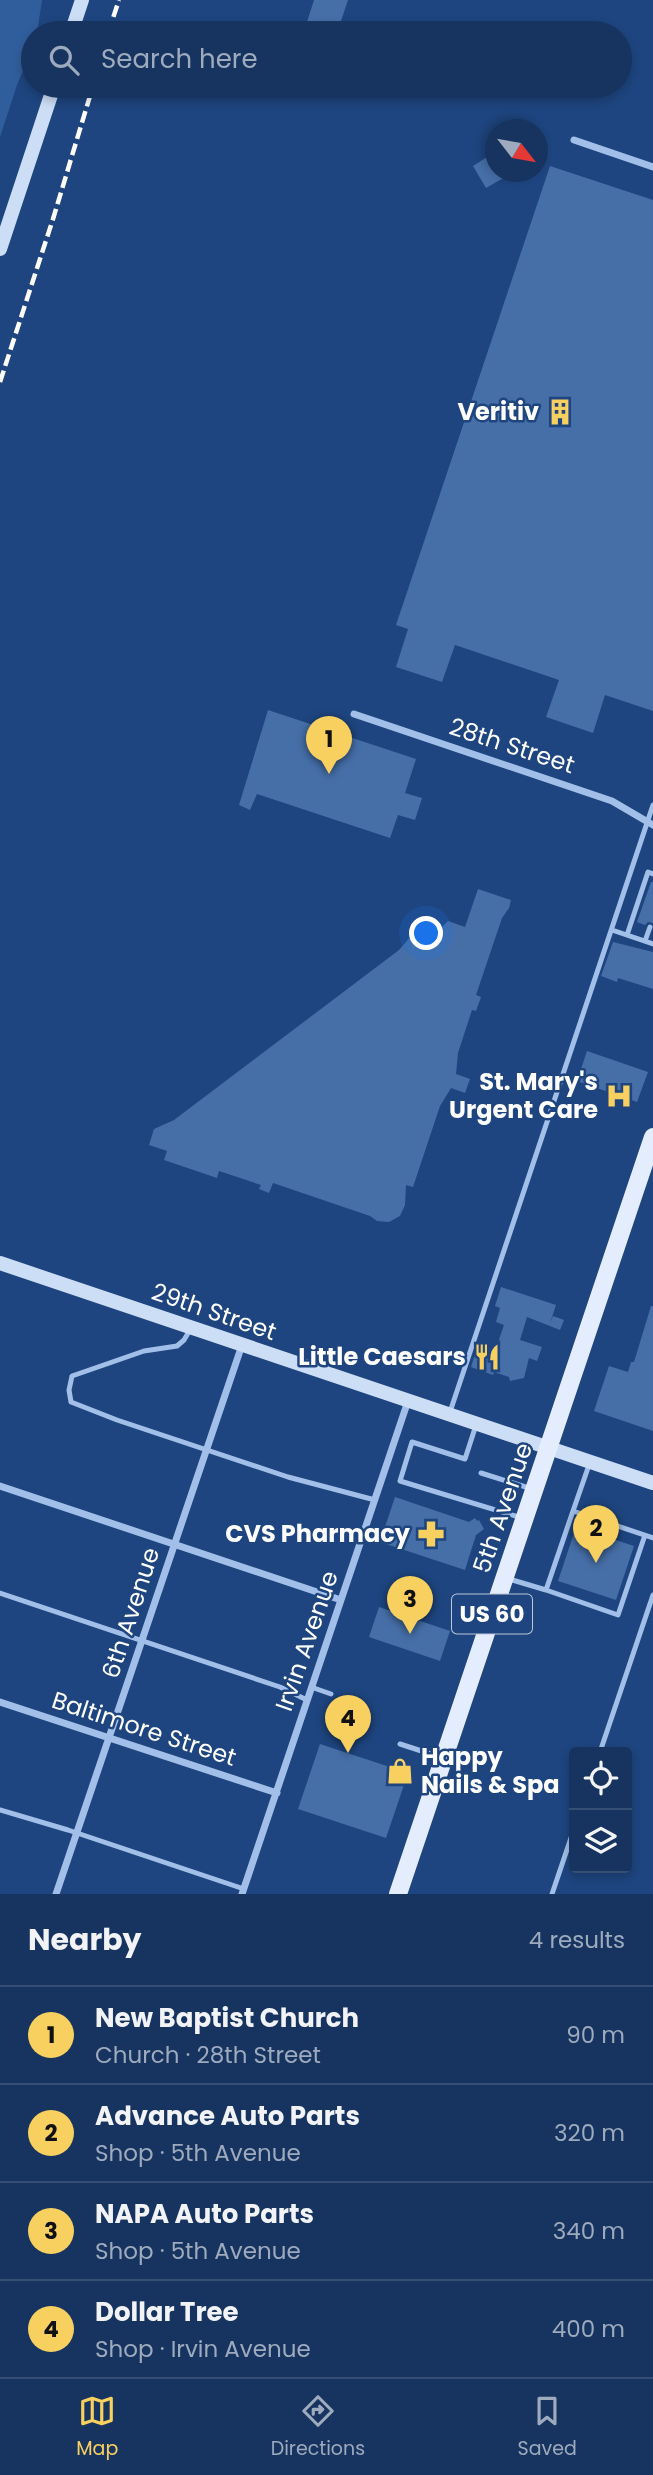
<!DOCTYPE html>
<meta charset="utf-8">
<style>
body{margin:0;font-family:Poppins,sans-serif;background:#1f3c65;color:#f1f3f6}
.controls{position:absolute;right:21px;bottom:21px;display:grid;overflow:hidden;border-radius:7px;box-shadow:0 4px 10px #0003}
.controls button{width:63px;height:63px;display:grid;place-items:center;padding:0;border:0;border-bottom:2px solid #354f74;background:#16345f;color:#f1f3f6;font:35px sans-serif}
.compass{position:absolute;left:485px;top:119px;width:63px;height:63px;border-radius:50%;background:#16345f;box-shadow:0 4px 10px #0003;rotate:121deg}
.you{position:absolute;left:427px;top:934px;width:24px;height:24px;margin:-18px;border:5px solid #fff;border-radius:50%;background:#1a73e8;box-shadow:0 0 0 10px #1a73e833}
.badge{display:grid;place-items:center;width:46px;height:46px;border-radius:50%;background:#f8d060;color:#111;font-size:23px;font-weight:700}
.pin{position:absolute;translate:-50% -58px;filter:drop-shadow(0 2px 4px #0008)}
.pin::after{content:'';position:absolute;top:37px;width:24px;height:21px;background:inherit;clip-path:polygon(0 0,100% 0,50% 100%)}
.list{margin:0;padding:0;list-style:none}
h2{display:flex;justify-content:space-between;align-items:center;height:91px;margin:0;padding:0 28px;font-size:30px}
h2 small{font-size:23px;font-weight:400;color:#9eaabd}
.list li{display:grid;grid-template-columns:46px 1fr auto;gap:21px;align-items:center;box-sizing:border-box;height:98px;padding:0 28px;border-top:2px solid #354f74}
.list b{display:block;font-size:26px;white-space:nowrap}
.list p{margin:0;font-size:23px;white-space:nowrap;color:#9eaabd}
.list em{font-size:23px;font-style:normal;color:#9eaabd}
.icon{flex:none;width:38px;height:38px;fill:none;stroke:currentColor;stroke-width:2;stroke-linecap:round;stroke-linejoin:round}
.map{position:relative;flex:none;width:653px;height:1894px;overflow:hidden}
.search{position:absolute;background:#16345f;box-shadow:0 4px 10px #0003;left:21px;right:21px;top:21px;height:77px;display:flex;align-items:center;gap:18px;box-sizing:border-box;padding:0 24px;border-radius:38px;color:#9eaabd;font-size:26px}
.sheet{height:483px;background:#16345f}
nav{display:flex;justify-content:space-around;align-items:center;box-sizing:border-box;height:98px;border-top:2px solid #354f74;background:#16345f;font-size:19px;color:#9eaabd}
nav a{display:grid;justify-items:center;gap:4px}
nav .on{color:#f8d060}
.map>svg:first-child{display:block}
.green{fill:#305e9d}
.building{fill:#466fa8}
.lines{fill:none;stroke-linecap:round;stroke-linejoin:round}
.service{stroke:#a1bfe8;stroke-width:5}
.minor{stroke:#a1bfe8;stroke-width:7}
.secondary{stroke:#ccddf6;stroke-width:14}
.primary{stroke:#e4edfe;stroke-width:18}
.rail{stroke:#fff;stroke-width:4.5;stroke-dasharray:12 5;stroke-linecap:butt}
.labels{text-anchor:middle;stroke-width:5;stroke-linejoin:round;paint-order:stroke}
.shield{fill:#1e457f;stroke:#bcc7d9;stroke-width:2}
.shield-label{font-size:23px;font-weight:bold;fill:#fff}
.poi-label{font-size:24px;font-weight:bold;fill:#fff;stroke:#1e457f;text-anchor:end}
.street-label{font-size:24px;fill:#fff;stroke:#1e457f}
</style>
<div class="map">
<svg width="653" height="1894" viewBox="0 0 653 1894">
<rect width="100%" height="100%" fill="#1e457f"/>
<!-- green -->
<path class="green" d="M0,0H42L37,33H33V48L17,85L0,137Z"/>
<!-- building -->
<path class="building" d="M314,0H348L337,33H310L312,27L306,25Z
M495,152V172H514L486,188L473,166Z
M550,166L653,200V711L605,695L593,733L546,717L559,680L455,645L442,682L396,667L408,629L396,625Z
M268,710L416,759L405,793L422,798L415,820L398,815L390,838L257,794L250,810L239,805Z
M651,882H653V923L648,922L645,925L637,922Z
M478,889L511,900L509,908L502,918L476,995L481,997L476,1011L472,1010L458,1053L456,1074L470,1079L465,1093L451,1088L440,1106L413,1187L406,1185L405,1205L400,1216L389,1222L377,1221L370,1216L273,1183L269,1193L259,1189L261,1185L219,1171L217,1178L164,1160L167,1151L149,1145L154,1129L174,1120L399,950L424,921L437,932L448,921L465,927Z
M613,942L653,952V989L618,978L617,982L601,976Z
M587,1051L648,1072L637,1102L577,1081Z
M501,1287L556,1305L550,1323L553,1316L564,1320L560,1330L527,1317L520,1340L542,1347L537,1361L529,1358L524,1378L510,1381L509,1377L494,1372L493,1375L471,1367L477,1348L494,1354L504,1325L496,1322L500,1308L495,1306Z
M651,1306H653V1431L594,1411L609,1366L628,1372L631,1362H634Z
M395,1497L469,1522L475,1518L477,1521L479,1520L484,1529L476,1535L465,1570L380,1542Z
M576,1527L634,1546L616,1600L558,1581Z
M379,1607L450,1631L440,1661L369,1637Z
M320,1744L408,1773L386,1838L298,1809Z"/>
<g class="lines">
<!-- service -->
<path class="service" d="M612,930L653,944
M627,935L648,872L653,874
M645,941L650,927
M191,1328L184,1340L177,1346L144,1351L72,1376L69,1390L71,1402L117,1420L288,1477L375,1500
M450,1412L653,805
M476,1425L465,1459L412,1442L400,1481L522,1518
M481,1473L532,1489
M573,1511L589,1465
M645,1535L618,1615L546,1590L573,1511L653,1538
M509,1579L546,1590
M0,1593L280,1687L307,1700
M311,1687L331,1694
M400,1744L440,1757
M600,1752L653,1595
M0,1810L68,1830L244,1889
M552,1894L574,1829"/>
<!-- minor -->
<path class="minor" d="M574,140L653,167
M354,714L612,801L653,825
M0,1486L341,1600
M0,1702L277,1793
M56,1894L242,1345
M242,1894L408,1401"/>
<!-- secondary -->
<path class="secondary" d="M71,33L82,0
M0,249L54,86
M0,1263L653,1483"/>
<!-- primary -->
<path class="primary" d="M398,1894L653,1137"/>
<!-- rail -->
<path class="rail" d="M108,33L119,0
M0,382L53,219L93,86"/>
</g>
<!-- icons -->
<defs>
<g id="building-bare" transform="scale(2.1)"><path d="M-4-6H4V6H1V3H-1V6H-4ZM-2.5-4.3h1.7v1.8h-1.7ZM.8-4.3h1.7v1.8H.8ZM-2.5-1h1.7V.8h-1.7ZM.8-1h1.7V.8H.8Z" fill="#f8d060" stroke="#1e457f" stroke-width="2.5" paint-order="stroke"/></g>
<g id="hospital-bare" transform="scale(2.1)"><path d="M-5-5h3v3.5h4V-5h3V5h-3V1.5h-4V5h-3Z" fill="#f8d060" stroke="#1e457f" stroke-width="2.5" paint-order="stroke"/></g>
<g id="restaurant-bare" transform="scale(2.1)"><path d="M-5-6h1v4h1v-4h1v4h1v-4h1v5L-1.5 .5V6h-2V.5L-5-1ZM5-6V6H3V1.5H1.5Q1.5-4 5-6Z" fill="#f8d060" stroke="#1e457f" stroke-width="2.5" paint-order="stroke"/></g>
<g id="pharmacy-bare" transform="scale(2.1)"><path d="M-2-6h4v4h4v4h-4v4h-4v-4h-4v-4h4Z" fill="#f8d060" stroke="#1e457f" stroke-width="2.5" paint-order="stroke"/></g>
<g id="shop-bare" transform="scale(2.1)"><path d="M-5-2.5h2.3a2.7 3.5 0 0 1 5.4 0H5L5.5 6h-11ZM-1.5-2.5h3a1.5 2.3 0 0 0-3 0Z" fill="#f8d060" stroke="#1e457f" stroke-width="2.5" paint-order="stroke"/></g>
</defs>
<g fill-rule="evenodd">
<use href="#building-bare" x="560" y="412"/>
<use href="#hospital-bare" x="619" y="1096"/>
<use href="#restaurant-bare" x="487" y="1357"/>
<use href="#pharmacy-bare" x="431" y="1534"/>
<use href="#shop-bare" x="400" y="1771"/>
</g>
<g class="labels">
<!-- shield labels -->
<rect class="shield" x="452" y="1594.5" width="80" height="39" rx="5"/>
<g class="shield-label">
<text x="492" y="1622">US 60</text>
</g>
<!-- poi labels -->
<g class="poi-label">
<text x="539" y="420">Veritiv</text>
<text x="598" y="1090">St. Mary's<tspan x="598" dy="28">Urgent Care</tspan></text>
<text x="466" y="1365">Little Caesars</text>
<text x="410" y="1542">CVS Pharmacy</text>
<text x="421" y="1765" text-anchor="start">Happy<tspan x="421" dy="28">Nails &amp; Spa</tspan></text>
</g>
<!-- street labels -->
<g class="street-label">
<text transform="translate(512 746) rotate(18)" y="8">28th Street</text>
<text transform="translate(214 1312) rotate(19)" y="8">29th Street</text>
<text transform="translate(503 1508) rotate(-71)" y="8">5th Avenue</text>
<text transform="translate(131 1613) rotate(-72)" y="8">6th Avenue</text>
<text transform="translate(307 1641) rotate(-71)" y="8">Irvin Avenue</text>
<text transform="translate(144 1729) rotate(18)" y="8">Baltimore Street</text>
</g>
</g>
</svg>
<div class="controls">
<button><svg class="icon" aria-label="locate" viewBox="0 0 24 24"><circle cx="12" cy="12" r="6"/><path d="M12 2v4M12 18v4M2 12h4M18 12h4"/></svg></button>
<button><svg class="icon" aria-label="layers" viewBox="0 0 24 24"><path d="M12 4l9 5-9 5-9-5zM3 14l9 5 9-5"/></svg></button>
</div>
<svg class="compass" viewBox="-18 -18 36 36"><path d="M0-13l5 13h-10z" fill="#e53935"/><path d="M0 13l5-13h-10z" fill="#9eaabd"/></svg>
<div class="you"></div>
<div class="pin badge" style="left:329px;top:774px">1</div>
<div class="pin badge" style="left:596px;top:1563px">2</div>
<div class="pin badge" style="left:410px;top:1634px">3</div>
<div class="pin badge" style="left:348px;top:1753px">4</div>
<div class="search"><svg class="icon" aria-label="search" viewBox="0 0 24 24"><circle cx="10" cy="10" r="6"/><path d="M15 15l6 6"/></svg>Search here</div>
</div>
<section class="sheet">
<h2>Nearby<small>4 results</small></h2>
<ul class="list">
<li><span class="badge">1</span><div><b>New Baptist Church</b><p>Church · 28th Street</p></div><em>90 m</em></li>
<li><span class="badge">2</span><div><b>Advance Auto Parts</b><p>Shop · 5th Avenue</p></div><em>320 m</em></li>
<li><span class="badge">3</span><div><b>NAPA Auto Parts</b><p>Shop · 5th Avenue</p></div><em>340 m</em></li>
<li><span class="badge">4</span><div><b>Dollar Tree</b><p>Shop · Irvin Avenue</p></div><em>400 m</em></li>
</ul>
</section>
<nav>
<a class="on"><svg class="icon" aria-label="map" viewBox="0 0 24 24"><path d="M3 6l6-2 6 2 6-2v14l-6 2-6-2-6 2zM9 4v14M15 6v14"/></svg>Map</a>
<a><svg class="icon" aria-label="directions" viewBox="0 0 24 24"><path d="M12 3l9 9-9 9-9-9zM9 14v-3h6M13 9l2 2-2 2"/></svg>Directions</a>
<a><svg class="icon" aria-label="saved" viewBox="0 0 24 24"><path d="M7 4h10v16l-5-4-5 4z"/></svg>Saved</a>
</nav>
